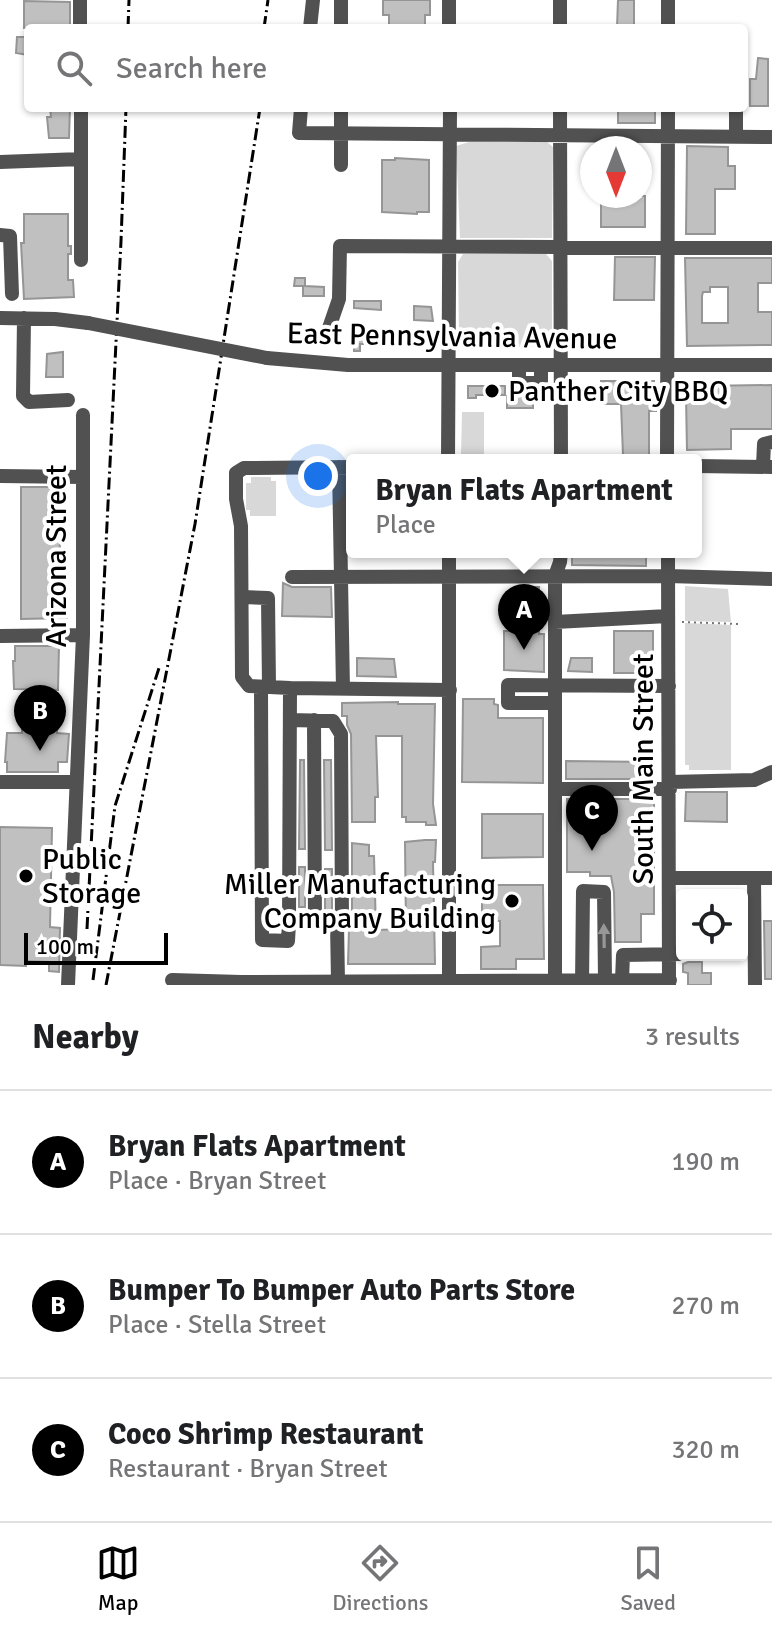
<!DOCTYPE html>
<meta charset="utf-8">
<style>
body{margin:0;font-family:Signika,sans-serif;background:#f6f6f6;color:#202124}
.controls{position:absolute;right:24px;bottom:24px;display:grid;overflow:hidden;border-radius:8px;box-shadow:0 2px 6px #0004}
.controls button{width:72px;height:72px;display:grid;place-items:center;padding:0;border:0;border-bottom:2px solid #e0e0e0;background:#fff;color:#202124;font:40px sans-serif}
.compass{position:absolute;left:580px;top:136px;width:72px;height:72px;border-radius:50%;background:#fff;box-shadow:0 2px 6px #0004;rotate:180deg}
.scale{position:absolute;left:24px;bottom:20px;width:144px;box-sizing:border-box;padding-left:8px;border:4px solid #000;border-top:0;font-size:22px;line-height:28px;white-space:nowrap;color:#000;-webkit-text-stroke:6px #fff;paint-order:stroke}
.you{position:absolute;left:318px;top:476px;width:28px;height:28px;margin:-20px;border:6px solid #fff;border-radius:50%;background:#1a73e8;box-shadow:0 0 0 12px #1a73e833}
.badge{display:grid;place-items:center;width:52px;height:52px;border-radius:50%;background:#000;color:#fff;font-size:26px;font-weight:700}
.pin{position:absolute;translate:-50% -66px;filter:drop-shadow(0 2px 4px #0008)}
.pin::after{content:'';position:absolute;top:42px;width:28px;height:24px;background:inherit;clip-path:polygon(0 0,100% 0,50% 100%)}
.popup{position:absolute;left:346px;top:454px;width:356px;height:104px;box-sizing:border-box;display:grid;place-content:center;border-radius:8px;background:#fff;filter:drop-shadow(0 2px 6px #0005);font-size:26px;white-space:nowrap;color:#757577}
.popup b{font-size:30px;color:#202124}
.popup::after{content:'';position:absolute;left:50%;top:100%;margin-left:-16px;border:16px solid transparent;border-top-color:#fff}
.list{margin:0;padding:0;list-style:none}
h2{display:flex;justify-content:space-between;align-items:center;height:104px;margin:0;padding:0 32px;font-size:34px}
h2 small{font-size:26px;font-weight:400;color:#757577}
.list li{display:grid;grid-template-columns:52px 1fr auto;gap:24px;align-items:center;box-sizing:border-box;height:144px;padding:0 32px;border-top:2px solid #e0e0e0}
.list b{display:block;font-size:30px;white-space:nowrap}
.list p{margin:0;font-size:26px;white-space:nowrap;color:#757577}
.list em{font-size:26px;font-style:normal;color:#757577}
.icon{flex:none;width:44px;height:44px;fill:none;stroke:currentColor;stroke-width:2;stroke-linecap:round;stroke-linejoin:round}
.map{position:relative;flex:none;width:772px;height:985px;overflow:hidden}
.search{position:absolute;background:#fff;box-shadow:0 2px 6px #0004;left:24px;right:24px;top:24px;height:88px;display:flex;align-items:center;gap:20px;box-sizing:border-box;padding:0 28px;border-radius:8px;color:#757577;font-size:30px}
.sheet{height:536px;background:#fff}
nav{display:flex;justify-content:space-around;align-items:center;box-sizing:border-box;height:112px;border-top:2px solid #e0e0e0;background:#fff;font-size:22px;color:#757577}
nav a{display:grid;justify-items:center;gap:4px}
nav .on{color:#000}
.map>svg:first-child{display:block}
.green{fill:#d8d8d8}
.building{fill:#c0c0c0;stroke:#959595;stroke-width:2;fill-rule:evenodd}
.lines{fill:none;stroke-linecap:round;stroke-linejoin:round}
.path{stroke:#737373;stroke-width:2;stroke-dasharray:2 4;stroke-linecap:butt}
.minor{stroke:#515151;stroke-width:14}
.rail{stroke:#000;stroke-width:3;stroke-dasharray:12 4 2 4;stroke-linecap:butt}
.minor-bridge{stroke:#515151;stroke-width:14}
.oneway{fill:#979797}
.poi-dot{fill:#000;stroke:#fff;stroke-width:3}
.labels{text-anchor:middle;stroke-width:8;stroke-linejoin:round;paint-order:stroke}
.street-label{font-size:30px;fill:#000;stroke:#fff}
.poi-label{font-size:30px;fill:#000;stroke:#fff;text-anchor:start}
</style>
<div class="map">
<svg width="772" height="985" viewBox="0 0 772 985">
<rect width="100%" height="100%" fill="#fff"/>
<!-- green -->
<path class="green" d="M546,141L553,147L552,238H460L456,146L469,142Z
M463,254H546L552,261V342L545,347L464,346L459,342L458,262Z
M462,412H484V454H461Z
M251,477H271V481H276V516H250V510H246V483H251Z
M685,586L728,589L731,622L685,621Z
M685,623L731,625V770H689V765H685Z"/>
<!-- building -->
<path class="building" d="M383,0H430V15H425V28H389V15H383Z
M618,0H634V28H617Z
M24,1L70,2V28H24Z
M17,37H28V55L16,53Z
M758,58L768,59V106H750V79H756Z
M50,108H70L69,138H49L47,117H51Z
M618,108H655V123H618Z
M687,146L728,147V166H735V189H715V234H686Z
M395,158L429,160V212H417V214L382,212V160H395Z
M601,196H645V227H601Z
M24,214H68V246H71V254H68V280H73L74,297L24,299L21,243H24Z
M615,257H655L654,300H614Z
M685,258H772V283H758V312H772V345L687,346ZM710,287H728V323H702V296L703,292H710Z
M295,278H305V286L324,287V296H303V286H294Z
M354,301H381V310L354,308Z
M414,306L431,307L433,321L414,320Z
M354,326H361V331H377V344H360V351H354V344H351Z
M63,352V377H46L47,354Z
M601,381H654L656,411H649V455H623L621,404H601Z
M772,385V429H731V449L687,450L686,397H700V386Z
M468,386H505V395H476V398H468Z
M533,395V408H507V396Z
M21,487H58L60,553H66L67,618L21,619Z
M572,552H646V566L572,565Z
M283,583L292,587H331L332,617L282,616Z
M517,587H539V634H544V672L504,670V631H517Z
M614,631H653V673H614Z
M15,646H59L58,690L14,689L13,661H15Z
M357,658L394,659L396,677L357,676Z
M571,658H592V672L568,671Z
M463,699H494V704L498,705V718H543V783L462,782Z
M398,702V704H435L433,804L436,825H426V822H406V817H402V736H376L378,797H375V822H352L351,734L347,725V716H342V703Z
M22,724H57V733L69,734L67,762H58V772H7V762H5L7,733H22Z
M300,760H304L305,849H299Z
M324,760H331L332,850H325Z
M566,761L653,762V779H566Z
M686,792H727V822L685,821Z
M567,799H654V914H641V942H615L614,892L611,876H590V872H567Z
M482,814H543V857L482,858Z
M0,827L52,828L50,927L60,928L59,972L49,971V962L26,961V966L0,965Z
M425,840H436L435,862H433L435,964H348L349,929L352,923V843L369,845V856H374L376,930L406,929L405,842Z
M299,867H305V907H299Z
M325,869H332V911H325Z
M490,885H543L544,959H516V969H481V947L500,946V921H490V911H482V891H490Z
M764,921H772V979H765Z
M688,962H702V973H711V985H688V973L683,972V964Z"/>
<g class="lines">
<!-- path -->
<path class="path" d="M682,622L738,624"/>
<!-- minor -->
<path class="minor" d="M80,0V28
M449,0V28
M310,28L313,0
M341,28V0
M560,28V0
M668,28V0
M81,108V260
M301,108L299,133L772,137
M341,108V165
M560,108L561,460
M736,137V108
M0,162L81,159
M0,235L10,236L12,294
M0,318L55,319L88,323
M24,318L23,396L29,402L68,400
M329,328L339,299L340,246L772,248
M267,358L348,365H772
M519,366V383H541V366
M448,460L450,108
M667,460L668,108
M696,466L772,467
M763,466L764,444L772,442
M339,467L343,689
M0,476L83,477
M668,552L669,985
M292,577L668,576L772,579
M242,597L268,598L269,687
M555,622L668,616
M0,636L83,635
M261,687L262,940L288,941L289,923
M290,688L249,686L242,677L241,526L236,499V473L244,468L352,467
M555,703H508V685L669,686
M290,720L333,721L341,734L342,923H337
M314,720L315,923
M0,782H76
M670,782L754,780L772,772
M555,789H670
M670,878H772
M754,878L755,985
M172,980L241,982L670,980
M622,980L623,955L682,954
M338,982L337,923H289L290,688L450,690
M449,982V552
M68,985L83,635V415
M555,985V576L560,562L561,552
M582,985L583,891L604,892L605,980"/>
<!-- rail -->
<path class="rail" d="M128,28L129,0
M264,28L268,0
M87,929L121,241L126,108
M93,980L115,806L159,668
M106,985L195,524L260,108"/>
<!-- minor-bridge -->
<path class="minor-bridge" d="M88,323L267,358"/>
</g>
<!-- one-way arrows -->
<defs><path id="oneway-solid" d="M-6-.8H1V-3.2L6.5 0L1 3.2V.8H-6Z" transform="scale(2)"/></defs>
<use class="oneway" href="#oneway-solid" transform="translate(604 936) rotate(-91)"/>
<!-- markers -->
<g class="poi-dot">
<circle cx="492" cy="391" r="8"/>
<circle cx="26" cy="876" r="8"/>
<circle cx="512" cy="901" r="8"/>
</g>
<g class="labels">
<!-- street labels -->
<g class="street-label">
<text transform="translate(452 336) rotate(1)" y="10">East Pennsylvania Avenue</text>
<text transform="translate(56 556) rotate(-90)" y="10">Arizona Street</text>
<text transform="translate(643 769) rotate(-90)" y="10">South Main Street</text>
</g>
<!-- poi labels -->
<g class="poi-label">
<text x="508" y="401">Panther City BBQ</text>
<text x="42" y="869">Public<tspan x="42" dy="34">Storage</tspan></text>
<text x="496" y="894" text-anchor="end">Miller Manufacturing<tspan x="496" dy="34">Company Building</tspan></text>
</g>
</g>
</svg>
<div class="controls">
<button><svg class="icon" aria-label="locate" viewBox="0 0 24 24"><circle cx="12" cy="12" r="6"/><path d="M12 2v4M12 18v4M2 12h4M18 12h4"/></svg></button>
</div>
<svg class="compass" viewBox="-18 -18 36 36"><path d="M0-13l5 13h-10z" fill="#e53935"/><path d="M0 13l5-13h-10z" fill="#757577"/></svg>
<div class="scale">100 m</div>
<div class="you"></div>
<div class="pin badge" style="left:524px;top:650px">A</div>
<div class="popup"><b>Bryan Flats Apartment</b>Place</div>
<div class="pin badge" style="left:40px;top:751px">B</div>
<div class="pin badge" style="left:592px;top:851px">C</div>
<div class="search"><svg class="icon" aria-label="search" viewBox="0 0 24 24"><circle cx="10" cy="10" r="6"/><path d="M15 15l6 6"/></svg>Search here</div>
</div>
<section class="sheet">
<h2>Nearby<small>3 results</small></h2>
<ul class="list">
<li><span class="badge">A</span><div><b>Bryan Flats Apartment</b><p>Place · Bryan Street</p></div><em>190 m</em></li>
<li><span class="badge">B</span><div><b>Bumper To Bumper Auto Parts Store</b><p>Place · Stella Street</p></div><em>270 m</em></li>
<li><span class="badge">C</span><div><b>Coco Shrimp Restaurant</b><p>Restaurant · Bryan Street</p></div><em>320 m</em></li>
</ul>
</section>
<nav>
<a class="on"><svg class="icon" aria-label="map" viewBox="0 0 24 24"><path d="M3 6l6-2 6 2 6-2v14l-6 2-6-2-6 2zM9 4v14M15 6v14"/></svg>Map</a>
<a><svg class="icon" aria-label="directions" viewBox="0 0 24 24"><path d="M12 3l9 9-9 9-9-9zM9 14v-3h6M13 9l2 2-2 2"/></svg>Directions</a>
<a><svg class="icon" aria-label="saved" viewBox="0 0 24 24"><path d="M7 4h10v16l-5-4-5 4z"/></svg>Saved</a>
</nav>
